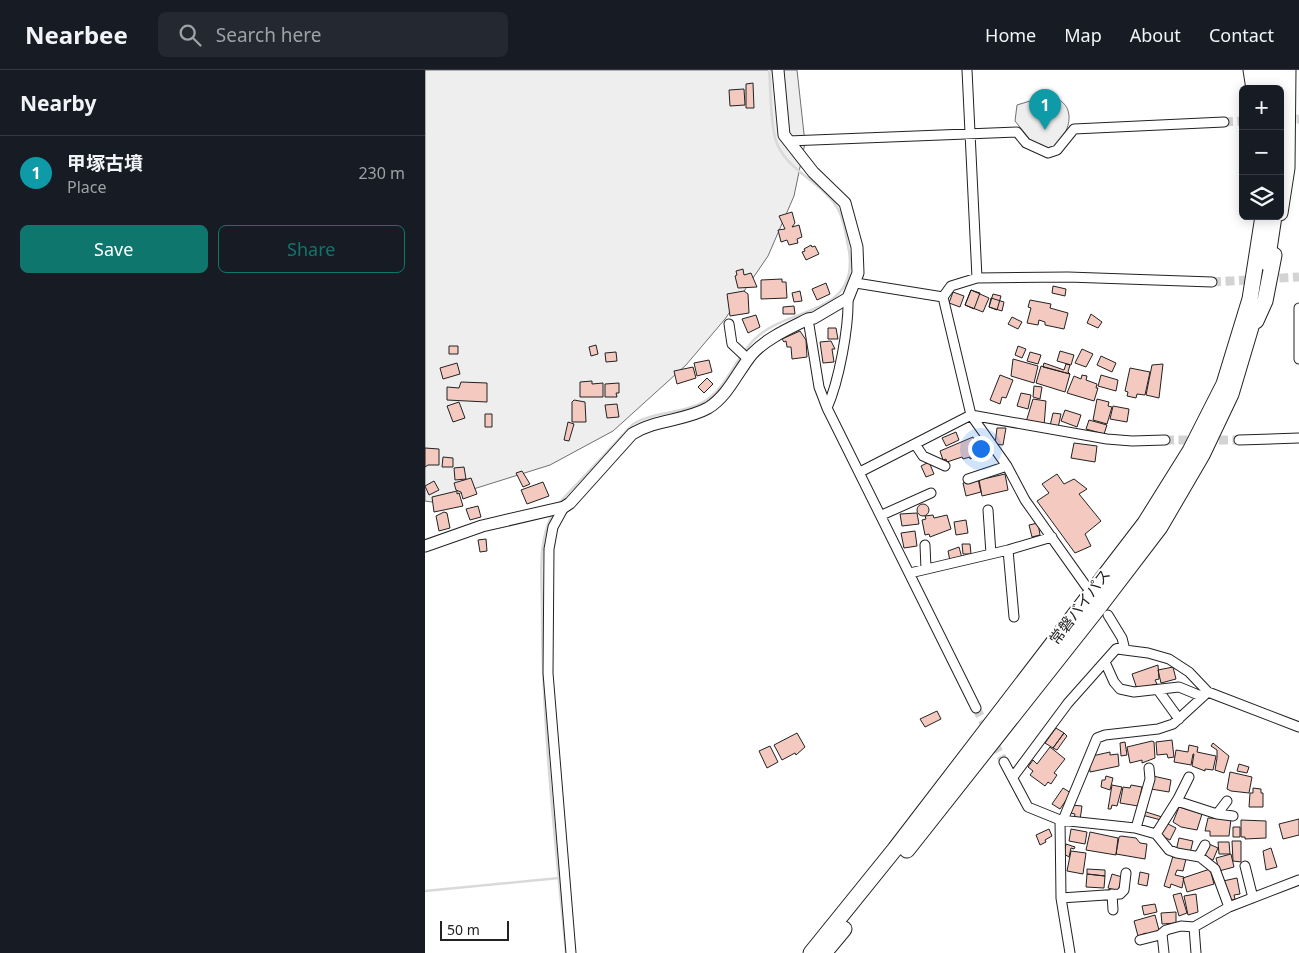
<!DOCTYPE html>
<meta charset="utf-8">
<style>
body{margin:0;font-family:"Noto Sans","Noto Sans JP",sans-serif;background:#242831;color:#f1f3f6}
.controls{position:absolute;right:15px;top:15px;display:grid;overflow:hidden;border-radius:8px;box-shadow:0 2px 12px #0003}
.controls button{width:45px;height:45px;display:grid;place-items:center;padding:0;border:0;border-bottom:1px solid #363941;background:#171b24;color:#f1f3f6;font:25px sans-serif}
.scale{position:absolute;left:15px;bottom:12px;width:69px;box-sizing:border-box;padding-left:5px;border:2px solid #222;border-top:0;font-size:14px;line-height:18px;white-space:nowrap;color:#222;-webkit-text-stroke:4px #fff;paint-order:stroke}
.you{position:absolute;left:555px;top:378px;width:18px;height:18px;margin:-12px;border:4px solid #fff;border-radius:50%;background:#1a73e8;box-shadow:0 0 0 8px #1a73e833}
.badge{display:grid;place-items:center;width:32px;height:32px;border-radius:50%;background:#0f766e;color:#fff;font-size:16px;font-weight:700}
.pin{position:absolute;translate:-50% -41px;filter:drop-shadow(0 1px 2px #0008)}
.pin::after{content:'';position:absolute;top:26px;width:18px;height:15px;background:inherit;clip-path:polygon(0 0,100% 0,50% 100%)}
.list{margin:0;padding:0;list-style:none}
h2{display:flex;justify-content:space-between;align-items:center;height:65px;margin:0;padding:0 20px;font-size:21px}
h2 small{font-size:16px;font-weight:400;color:#9ea1a6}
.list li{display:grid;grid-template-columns:32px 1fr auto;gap:15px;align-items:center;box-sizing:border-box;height:75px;padding:0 20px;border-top:1px solid #363941}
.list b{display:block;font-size:19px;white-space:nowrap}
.list p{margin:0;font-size:16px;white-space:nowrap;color:#9ea1a6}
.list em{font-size:16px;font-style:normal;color:#9ea1a6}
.actions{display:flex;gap:10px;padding:15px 20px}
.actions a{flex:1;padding:11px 0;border:1px solid #0f766e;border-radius:8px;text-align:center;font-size:18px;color:#0f766e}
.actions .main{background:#0f766e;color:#fff}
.icon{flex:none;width:28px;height:28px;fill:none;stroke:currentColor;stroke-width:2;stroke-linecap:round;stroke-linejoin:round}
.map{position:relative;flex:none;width:874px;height:883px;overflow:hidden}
header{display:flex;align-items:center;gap:30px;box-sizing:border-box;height:70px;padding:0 25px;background:#171b24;border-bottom:1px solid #363941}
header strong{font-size:24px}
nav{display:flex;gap:28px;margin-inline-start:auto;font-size:18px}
.search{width:350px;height:45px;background:#242831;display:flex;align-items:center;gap:12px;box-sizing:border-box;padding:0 18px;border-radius:8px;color:#9ea1a6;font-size:19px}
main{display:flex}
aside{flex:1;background:#171b24}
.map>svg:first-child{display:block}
.green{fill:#eee;stroke:#6f6f6f}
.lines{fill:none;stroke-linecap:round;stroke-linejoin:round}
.stream{stroke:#d9d9d9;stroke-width:2.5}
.building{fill:#f3c9c0;stroke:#222}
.street-tunnel{stroke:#d3d3d3;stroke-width:9;stroke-dasharray:9 4.5;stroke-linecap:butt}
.street-casing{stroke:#222;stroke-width:11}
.secondary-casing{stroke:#222;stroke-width:13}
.highway-casing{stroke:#222;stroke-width:17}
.street{stroke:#fff;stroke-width:9}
.secondary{stroke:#fff;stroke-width:11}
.highway{stroke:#fff;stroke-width:15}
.labels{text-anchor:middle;stroke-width:4;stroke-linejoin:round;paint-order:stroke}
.street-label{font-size:15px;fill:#222;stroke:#fff}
</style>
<header>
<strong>Nearbee</strong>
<div class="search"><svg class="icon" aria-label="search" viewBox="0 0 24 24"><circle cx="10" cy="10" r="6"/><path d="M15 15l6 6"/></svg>Search here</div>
<nav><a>Home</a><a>Map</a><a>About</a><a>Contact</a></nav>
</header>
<main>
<aside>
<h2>Nearby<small></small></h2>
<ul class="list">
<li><span class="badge" style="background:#0f9aa8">1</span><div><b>甲塚古墳</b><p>Place</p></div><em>230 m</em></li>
</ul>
<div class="actions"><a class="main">Save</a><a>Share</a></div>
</aside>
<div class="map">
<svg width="874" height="883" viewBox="0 0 874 883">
<rect width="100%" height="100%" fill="#fff"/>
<!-- green -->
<path class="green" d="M0,0H372L380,73L369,126L343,186L300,249L261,295L188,361L125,395L7,432L0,431Z
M621,26C656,30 646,66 625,80L610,76L590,51L592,35Z"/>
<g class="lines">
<!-- stream -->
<path class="stream" d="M133,434L208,354C230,341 258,344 280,331C303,317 311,285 332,267C366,236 434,245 424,181C421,168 420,153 414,141C400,113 361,101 351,71C345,54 346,19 344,0
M128,443C112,472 117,507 117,540C117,654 130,769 141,883
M0,821L134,808"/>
</g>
<!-- building -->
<path class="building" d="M328,13L329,38H321V14Z
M319,19L320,35L305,36L304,20Z
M367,142L370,153L367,157L374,155L377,167L372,169L373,173L364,175L362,170L356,172L353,160L360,159L354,146Z
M386,175L387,177L390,176L394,184L381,190L377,182L380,181L379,179Z
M318,199L319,205L326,203L332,217L313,218L310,206L312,205L311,201Z
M357,209V212H361L362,228L336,229V210Z
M401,213L405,224L392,230L387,219Z
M628,216L641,219L640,226L627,223Z
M546,220L564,228L558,242L540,235Z
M546,220L555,223L549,239L540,235Z
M319,221L323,224L324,243L305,246L302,224Z
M375,221L377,231L369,232L367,223Z
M528,222L539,226L535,237L524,233Z
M568,224L576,226L572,240L564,237Z
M566,228L579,232L577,241L564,237Z
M605,230L626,234L625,238L643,243L639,259L620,255V252L614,250L613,255L602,253L606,238L603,237Z
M369,236L370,244H358V237Z
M666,244L677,252L673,258L662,253Z
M331,245L335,257L323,263L317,249Z
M587,247L597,252L593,259L583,254Z
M403,258H411L413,269H403Z
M375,261L381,270L382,287L367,289L366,277H362L361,271L359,272L357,269Z
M406,271L410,279H407L409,292L398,293L395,272Z
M171,275L173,284L166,286L164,277Z
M24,276H33V284H24Z
M593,276L601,279L597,288L590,285Z
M657,279L668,284L661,297L650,293Z
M635,281L649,285L646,295L632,291Z
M191,282L192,291L181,292L180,283Z
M605,282L616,285L613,294L602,291Z
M676,286L691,293L687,302L672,295Z
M588,289L613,296L609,313L586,306Z
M284,290L287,302L272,306L269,293Z
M32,293L35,304L18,309L15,298Z
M619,293L639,300L641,294L645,295L643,302L645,304L618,297Z
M738,294L734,328L721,325L727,295Z
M616,296L645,304L640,322L611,313Z
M268,297L271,308L252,314L249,301Z
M705,298L725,302L720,325L712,324L711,328L702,326L703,322L700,321Z
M575,305L588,310L581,328L577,327L575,334L565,330Z
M657,305L662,306L661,310L672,314L671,318H673L669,331L642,323L649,306L656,309Z
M676,305L693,310L691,321L673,316Z
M282,308L288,314L279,323L273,317Z
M167,311V314L178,313V327H155V312Z
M36,312L62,313V332L22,330V317L34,318Z
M194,313V323H191L192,327H180V314Z
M609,316L617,317L615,329L608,327Z
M596,323L606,325L603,339L592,336Z
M608,329L621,331L619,356L601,352Z
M672,329L684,332L683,336L687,337L682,354L668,350Z
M149,330L160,332L161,352H147V332Z
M34,332L40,348L28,352L22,336Z
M192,334L194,347L182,348L180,335Z
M688,336L704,339L702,352L685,349Z
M640,340L656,345L652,357L636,351Z
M628,343L636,344L633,358L625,356Z
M60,344H67V357H60Z
M664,350L682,355L679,364L661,359Z
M143,352L149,354L144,371L139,370Z
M572,358H581L578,375L570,374Z
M531,362L534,370L521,376L517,368Z
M548,367L549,369L554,368L559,382L545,389V387L538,389L537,387L522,392L521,389L518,390L515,381Z
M649,373L672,376L670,392L646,388Z
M0,378L14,379V395H3L0,397Z
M18,387L28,388V397H17Z
M504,392L509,404L501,407L496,396Z
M39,397L41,409L30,410L29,398Z
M97,401L105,414L98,417L91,403Z
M580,404L583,420L557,426L554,410Z
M632,404L639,414L649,409L662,419L654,424L676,451L660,464L666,476L650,483L612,431L624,423L617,414Z
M46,408L52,424L38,429L36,422L31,420L29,413Z
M553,409L556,422L541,426L538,413Z
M9,411L14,420L4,425L0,416Z
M118,412L124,426L102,434L96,420Z
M32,421V424L34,423L38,436L9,442L7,427Z
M492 440a6 6 0 1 1 12 0a6 6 0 1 1-12 0Z
M53,436L56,447L45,450L41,439Z
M19,442L22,443L25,458L14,461L11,446Z
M492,443L494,454L477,456L475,444Z
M508,445L509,448L522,445L526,459L505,467L504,464L500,465L497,450L501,449L500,446Z
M541,450L543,463L531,465L529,452Z
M613,453L615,465L607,467L604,455Z
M490,461L492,476L479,478L476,463Z
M61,469L62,481L55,482L53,470Z
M537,474H545L546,484H538Z
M534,477L537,488L525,491L523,481Z
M733,595L734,609L730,610L732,614L712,619L707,604Z
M748,597L751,609L736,613L733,600Z
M512,641L516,649L500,657L495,649Z
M631,658L639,663L628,678L620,673Z
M372,663L380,677L371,685L370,683L357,690L349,675Z
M639,663L642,666L632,680L628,678Z
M747,670L749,687L743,688L742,684L732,685L731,672Z
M727,671L729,672L730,688L717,693V690L705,693L702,677Z
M700,672L702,685L696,686L695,673Z
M788,673L804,686L799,703L790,700L792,688V680L786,676Z
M764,675L773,677L772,682L791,686L788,700L780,699V701L767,696L769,684H768L766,695L749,692L751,680L763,682Z
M345,676L353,692L342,698L334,681Z
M625,677L640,689L629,703L632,705L626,714L623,712L620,716L605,705L608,701L603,697L608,690L612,694Z
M685,682V685L693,684L694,696L665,702L664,691L667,686Z
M814,694L824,697L822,703L812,701Z
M805,702L827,707L824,723L806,721L802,719Z
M681,706L688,708L685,720L676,717L677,710H680Z
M728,706L746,710L744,722L726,719Z
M687,715L697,717L692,736L687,735L686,739H683Z
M706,715L717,717L713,736L695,733L698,717L705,718Z
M638,718L646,723L635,739L627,734Z
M828,718L836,719V723H838V737H824L825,723H828Z
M646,735L657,736L655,750L649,749L650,744L645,743Z
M754,737L777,744L772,760L756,757L748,752Z
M718,741L737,747L736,750L717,745Z
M783,748L806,749L804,766H785V761H780Z
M874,749V765L858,769L854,754Z
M816,750L841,751V768L820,769V767H816Z
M741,753L751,758L745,770L735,765Z
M808,757H815V767H808Z
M624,759L627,766L620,770L621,772L615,775L611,765Z
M646,759L662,762L660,774L644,771Z
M665,762L693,768L691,785L661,780Z
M696,766L711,768L715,773L722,774L720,789L691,784L694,767Z
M754,768L768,771L765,783L751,781Z
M807,771H816V792L808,791Z
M793,772H804L805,784H794Z
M641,774L650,777L649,779L646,778L644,787L639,784Z
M784,774L793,778L788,790L778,786Z
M846,778L852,797L841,800L838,781Z
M646,781L661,783L658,804L642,801Z
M806,784L809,797L794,801L791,788Z
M748,786L761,789L758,801L752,800L750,805L759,807L757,818L746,814L745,818L739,816Z
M662,799L680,800V806L662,804Z
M785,799L789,814L762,822L758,808Z
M715,802L724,804L722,816L713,814Z
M662,804L680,806L679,818L661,817Z
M687,804L697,807L693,821L683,818Z
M812,808L815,824L809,825L810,829L804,831L798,811Z
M756,823L762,843L754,846L748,825Z
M771,824L773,842L763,845L759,826Z
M730,834L732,842L719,845L717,836Z
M751,842V853L737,854L736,843Z
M730,845L734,860L721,866V863L713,866L709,851Z"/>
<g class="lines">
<!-- street-tunnel -->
<path class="street-tunnel" d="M858,50L874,49
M799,52L818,51
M787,212L874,207
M740,370H814
M551,638L579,692"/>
<!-- street casing -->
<g class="street-casing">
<path id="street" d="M542,0L552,208
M363,71L592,62L601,73L623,83L632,80L649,59L799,52
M431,213L518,227L526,216L552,208L643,207L787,212
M518,227L546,345L582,396L600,430L661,516
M423,228C424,257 414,311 402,338L551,638
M874,238V289
M383,249L394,317L402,338
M304,254L307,274L323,289
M814,370L874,368
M490,374L498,386L520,396
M435,402L546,345L682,369L707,371L740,370
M543,409L582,396
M139,437L128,457L124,479L123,603L146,883
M563,440L566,484
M457,445L506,423
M500,475L501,499
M583,480L589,547
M485,503L583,480L627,467
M692,579L723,583L744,589L764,602L783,622L874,657
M680,592L689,612L695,619L709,622L754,617L776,626
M733,620L754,649
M579,692L603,737L635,750L636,828L645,883
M588,707L643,633L691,579L699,576L697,568L683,545
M752,731L792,744L808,746
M792,744L802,731
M635,750L710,758L731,764L744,780L752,783L775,787L790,799L804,837
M638,750L672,668L680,665L733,659L748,654L783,622
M711,758L725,709L724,698
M731,764L753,729L764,707
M774,786L780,775
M820,796L828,828
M687,824L688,840
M636,828L695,824L699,820L701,803
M769,857L771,883
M737,864L739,883
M715,870L735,865L741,860L756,856L769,857L804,837L874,810"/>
</g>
<!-- secondary casing -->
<g class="secondary-casing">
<path id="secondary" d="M0,476L57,456L139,437L145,433L207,364C231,349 260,351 283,338C303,326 313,301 327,284C342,268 363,259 383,249L389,248L423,228L433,203L432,177L420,133L388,102L359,65L353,0"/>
</g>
<!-- highway casing -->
<g class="highway-casing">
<path id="highway" d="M826,0L829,19
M840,0L841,19
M852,0L853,19
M855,143L862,98L863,0
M842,193L849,146
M831,251L840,231L849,185
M482,780L674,537L735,457L777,385L806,324L831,240
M386,883L470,779L720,453L765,381L799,314L825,229L838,146
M399,883L419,859"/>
</g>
<!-- street -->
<use href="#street" class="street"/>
<!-- secondary -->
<use href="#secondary" class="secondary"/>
<!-- highway -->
<use href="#highway" class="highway"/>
</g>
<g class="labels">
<!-- street labels -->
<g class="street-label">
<text transform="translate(655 537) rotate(-53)" y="5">常磐バイパス</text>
</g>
</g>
</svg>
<div class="controls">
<button>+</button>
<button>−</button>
<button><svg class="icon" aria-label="layers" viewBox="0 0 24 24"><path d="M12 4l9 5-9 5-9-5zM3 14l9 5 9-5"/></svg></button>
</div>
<div class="scale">50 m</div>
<div class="you"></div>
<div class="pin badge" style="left:620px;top:60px;background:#0f9aa8">1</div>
</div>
</main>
